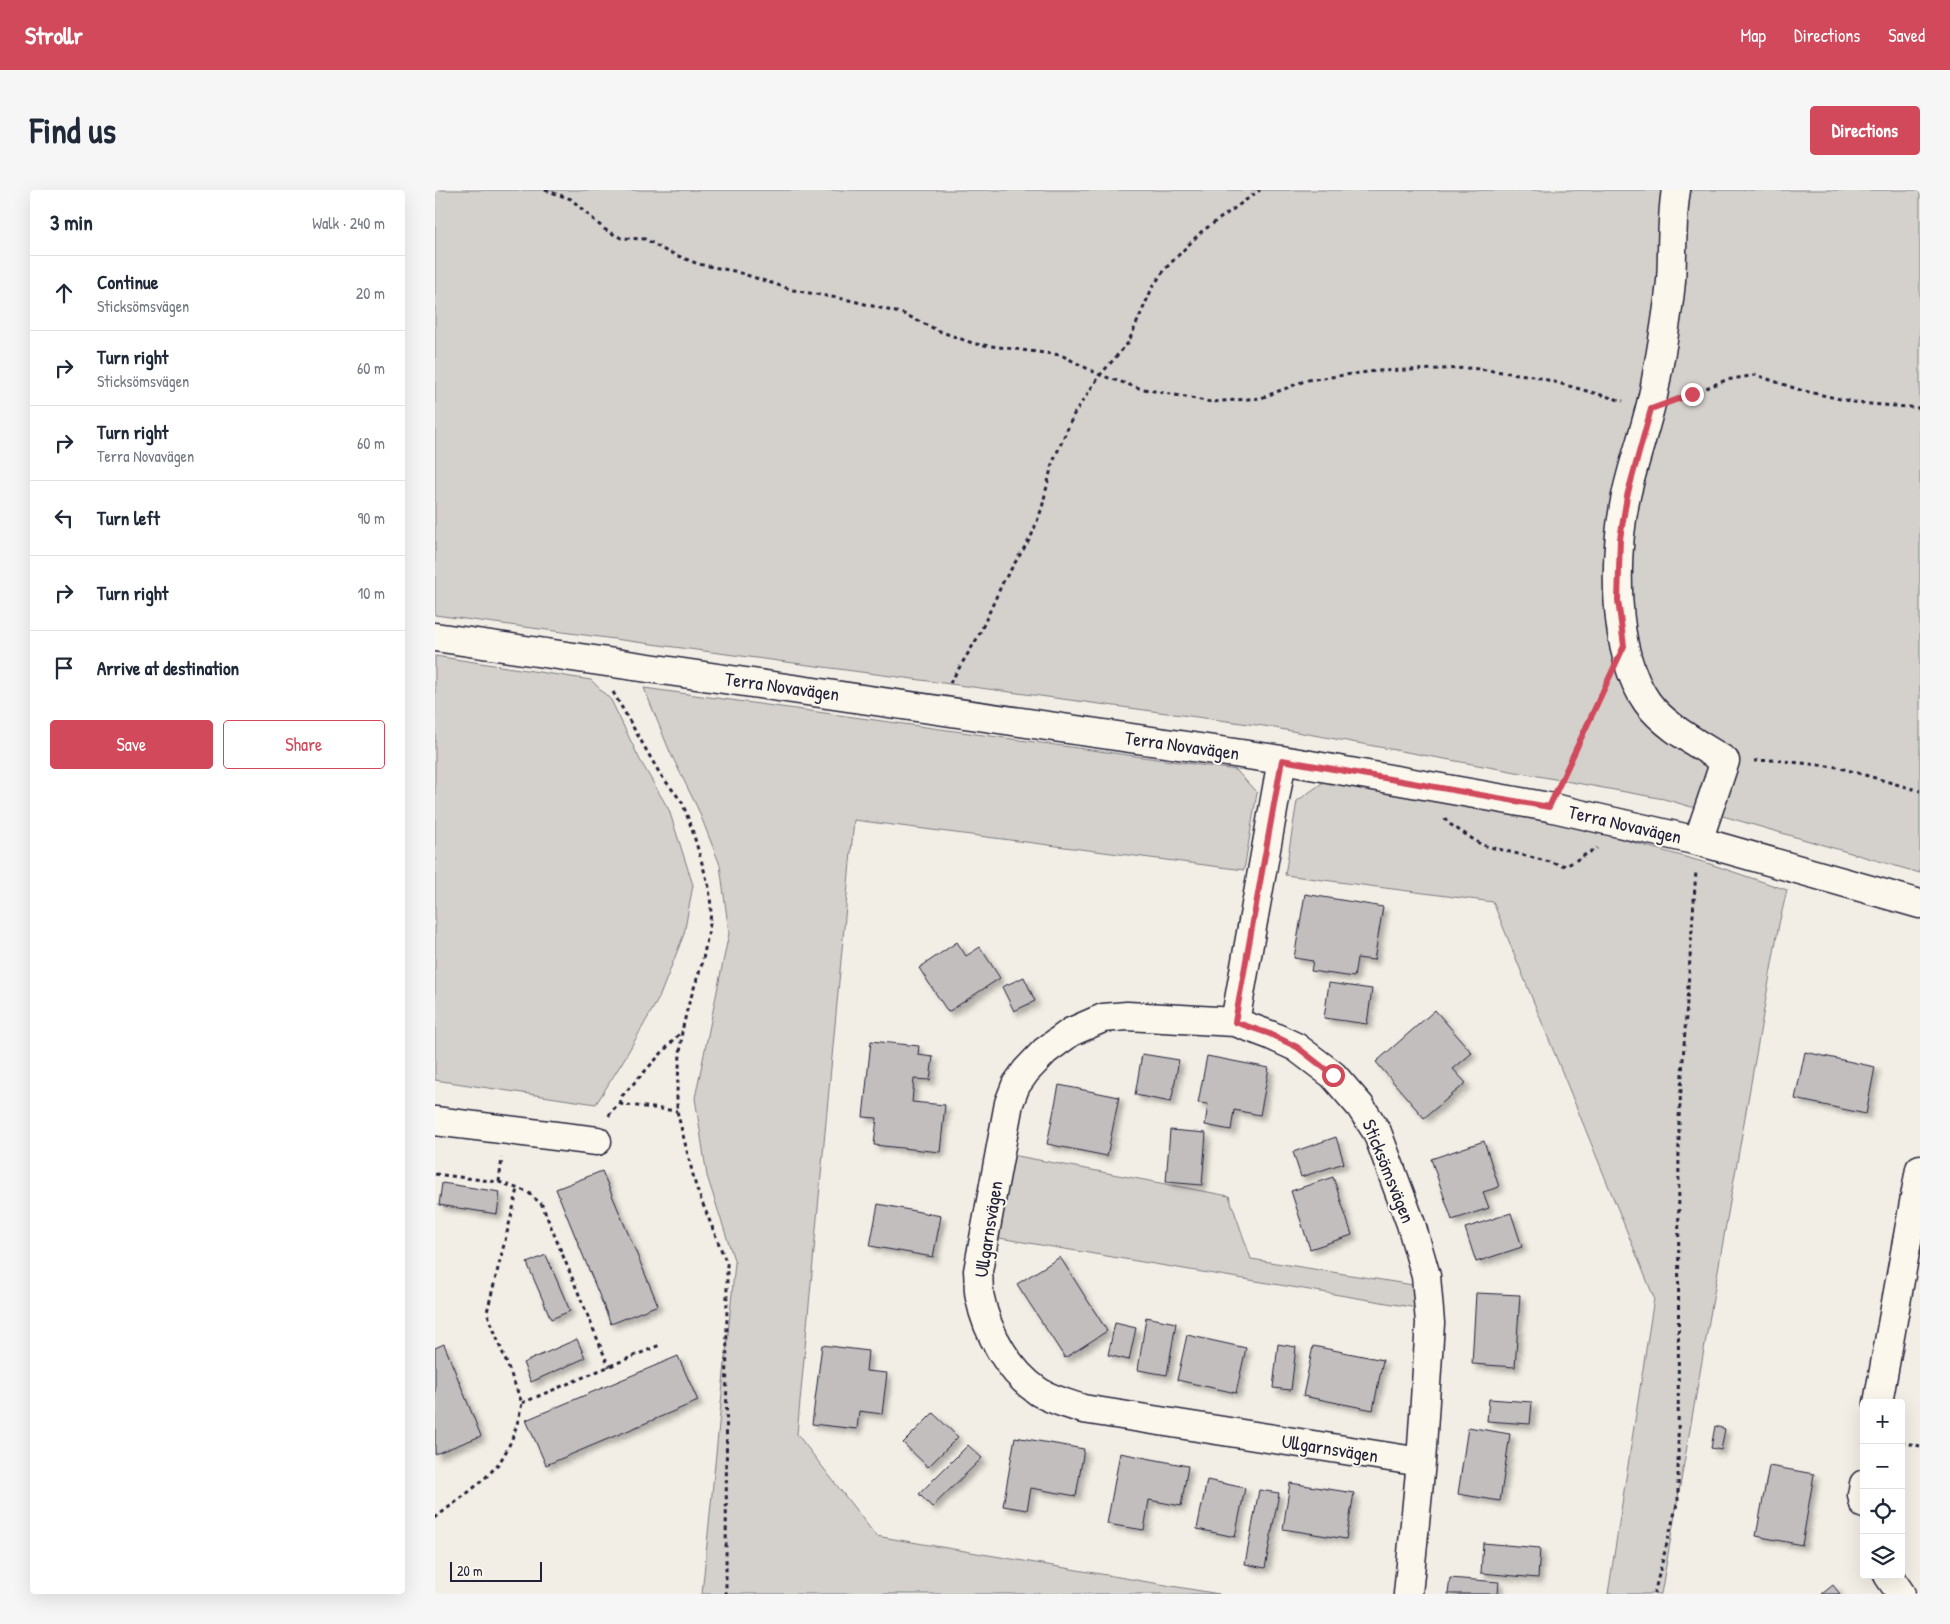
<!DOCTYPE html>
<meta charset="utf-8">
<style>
body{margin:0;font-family:"Patrick Hand",sans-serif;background:#f6f6f7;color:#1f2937}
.controls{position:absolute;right:15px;bottom:15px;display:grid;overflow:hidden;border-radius:5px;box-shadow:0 5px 20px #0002}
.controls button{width:45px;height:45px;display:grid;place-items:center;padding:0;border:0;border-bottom:1px solid #e0e1e3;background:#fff;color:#1f2937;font:25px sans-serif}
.scale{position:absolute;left:15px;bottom:12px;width:92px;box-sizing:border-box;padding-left:5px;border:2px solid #22223b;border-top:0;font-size:14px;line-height:18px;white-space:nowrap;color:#22223b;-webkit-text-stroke:4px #fbf7ec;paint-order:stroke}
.stop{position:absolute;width:15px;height:15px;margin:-11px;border:4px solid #d1495b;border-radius:50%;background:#fff}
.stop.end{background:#d1495b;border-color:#fff;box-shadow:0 1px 5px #0008}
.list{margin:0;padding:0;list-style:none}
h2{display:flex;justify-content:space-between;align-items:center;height:65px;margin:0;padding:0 20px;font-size:21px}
h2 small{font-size:16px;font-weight:400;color:#747a83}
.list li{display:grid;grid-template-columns:32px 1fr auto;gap:15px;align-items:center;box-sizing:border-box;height:75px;padding:0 20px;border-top:1px solid #e0e1e3}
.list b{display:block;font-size:19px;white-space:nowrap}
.list p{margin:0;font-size:16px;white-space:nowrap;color:#747a83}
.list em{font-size:16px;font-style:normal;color:#747a83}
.actions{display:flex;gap:10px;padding:15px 20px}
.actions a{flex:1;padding:11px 0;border:1px solid #d1495b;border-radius:5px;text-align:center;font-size:18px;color:#d1495b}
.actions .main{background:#d1495b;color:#fff}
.icon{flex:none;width:28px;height:28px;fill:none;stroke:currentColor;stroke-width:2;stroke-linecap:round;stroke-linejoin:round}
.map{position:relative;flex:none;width:1485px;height:1404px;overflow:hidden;border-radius:5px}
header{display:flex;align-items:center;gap:30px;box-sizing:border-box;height:70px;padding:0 25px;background:#d1495b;color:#fff}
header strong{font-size:24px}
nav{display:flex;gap:28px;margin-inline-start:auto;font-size:18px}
.intro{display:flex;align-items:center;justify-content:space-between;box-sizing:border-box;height:120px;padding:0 30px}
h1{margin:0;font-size:35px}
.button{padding:12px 22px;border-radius:5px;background:#d1495b;color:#fff;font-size:18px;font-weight:700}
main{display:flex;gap:30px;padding:0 30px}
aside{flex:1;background:#fff;border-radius:5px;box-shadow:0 5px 20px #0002}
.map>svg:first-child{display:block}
.green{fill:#d4d1cc;stroke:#7b7a84}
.building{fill:#c2bebe;stroke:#22223b;filter:url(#shadow)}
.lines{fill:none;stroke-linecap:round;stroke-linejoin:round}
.minor-casing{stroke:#22223b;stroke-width:31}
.path{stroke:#22223b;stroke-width:3;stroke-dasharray:4 4;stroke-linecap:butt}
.minor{stroke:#fbf7ec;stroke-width:28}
.route{stroke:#d1495b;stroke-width:6}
.labels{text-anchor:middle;stroke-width:4;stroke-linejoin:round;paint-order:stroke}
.street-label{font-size:19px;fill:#22223b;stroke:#fbf7ec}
</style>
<header>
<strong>Strollr</strong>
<nav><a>Map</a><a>Directions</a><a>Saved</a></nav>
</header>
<div class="intro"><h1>Find us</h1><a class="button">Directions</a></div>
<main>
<aside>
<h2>3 min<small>Walk · 240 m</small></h2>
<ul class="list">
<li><svg class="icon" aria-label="ahead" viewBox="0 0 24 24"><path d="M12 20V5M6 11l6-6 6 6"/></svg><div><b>Continue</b><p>Sticksömsvägen</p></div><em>20 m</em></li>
<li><svg class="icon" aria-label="right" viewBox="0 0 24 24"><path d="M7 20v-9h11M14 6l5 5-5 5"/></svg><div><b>Turn right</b><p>Sticksömsvägen</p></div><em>60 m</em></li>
<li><svg class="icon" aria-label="right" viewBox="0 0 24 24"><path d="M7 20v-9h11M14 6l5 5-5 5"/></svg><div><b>Turn right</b><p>Terra Novavägen</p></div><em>60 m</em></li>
<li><svg class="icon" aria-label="left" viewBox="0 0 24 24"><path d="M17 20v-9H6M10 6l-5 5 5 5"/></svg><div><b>Turn left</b></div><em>90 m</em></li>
<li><svg class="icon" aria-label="right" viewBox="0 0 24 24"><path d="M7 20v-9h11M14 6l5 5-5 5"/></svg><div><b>Turn right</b></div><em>10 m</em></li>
<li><svg class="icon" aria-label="arrive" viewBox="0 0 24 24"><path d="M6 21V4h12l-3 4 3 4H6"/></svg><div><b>Arrive at destination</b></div></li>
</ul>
<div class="actions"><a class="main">Save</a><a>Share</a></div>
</aside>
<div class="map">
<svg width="1485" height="1404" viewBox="0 0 1485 1404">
<defs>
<filter id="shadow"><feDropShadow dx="4.5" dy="4.5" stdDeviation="2.5" flood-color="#0004"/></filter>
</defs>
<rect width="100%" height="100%" fill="#f2eee5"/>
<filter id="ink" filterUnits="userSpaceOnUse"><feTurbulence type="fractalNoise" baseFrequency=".02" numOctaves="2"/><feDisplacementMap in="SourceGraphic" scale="10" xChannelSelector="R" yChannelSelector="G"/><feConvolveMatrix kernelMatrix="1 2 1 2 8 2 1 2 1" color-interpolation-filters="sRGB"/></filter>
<g filter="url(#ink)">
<!-- green -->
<path class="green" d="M0,0H1485V683L1229,609L829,536L0,425Z
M0,466L156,490L176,510L205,570L234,620L258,695L249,744L224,808L188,871L161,914L0,890Z
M209,498L801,580L822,603L809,680L419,630L362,1244L441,1346L784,1404H267L300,1073L272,986L260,908L294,743L285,675L263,619L235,562Z
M890,591L1126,632L1275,674L1352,700L1344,734L1226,1404H1173L1219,1108L1058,712L850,685L862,611Z
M577,965L794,1006L816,1069L978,1095L982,1118L564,1048Z"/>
<!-- building -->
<path class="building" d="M870,704L948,717L939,770L922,768L919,787L876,781L878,771L859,768Z
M522,752L531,766L545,757L565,788L513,822L484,778Z
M589,787L600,811L579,821L567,797Z
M894,793L937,799L932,834L889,828Z
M1000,820L1037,863L1018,879L1031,893L989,928L941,872Z
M436,851L484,856L483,865L498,867L495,890L479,889L477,912L510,915L505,962L439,955L442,928L428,927Z
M1370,862L1440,877L1431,924L1360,909Z
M707,864L744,870L736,912L700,905Z
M772,866L834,878L825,925L799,920L796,940L770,935L773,914L763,913Z
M624,895L684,907L672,966L612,954Z
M735,940L771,943L767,995L731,992Z
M901,947L909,973L866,987L858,962Z
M1049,951L1064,997L1048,1002L1054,1018L1017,1030L996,969Z
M167,981L223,1115L176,1134L121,999Z
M898,987L917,1045L875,1059L856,1001Z
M7,993L65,1002L62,1024L4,1015Z
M443,1014L506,1026L498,1067L435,1056Z
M1076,1023L1087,1057L1041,1072L1030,1038Z
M111,1065L135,1121L116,1129L92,1073Z
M625,1067L672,1141L630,1168L582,1094Z
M1041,1103L1085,1105L1080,1177L1037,1174Z
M711,1127L741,1133L732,1185L703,1180Z
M680,1133L701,1138L694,1170L673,1165Z
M752,1145L811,1158L801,1203L742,1190Z
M142,1149L150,1168L96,1192L88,1173Z
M9,1154L46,1246L0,1264V1158Z
M843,1154L861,1157L856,1200L838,1198Z
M387,1155L433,1161L431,1181L452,1183L447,1224L424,1221L422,1239L377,1234Z
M878,1156L948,1170L938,1220L868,1206Z
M243,1166L263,1211L111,1275L91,1230Z
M1054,1209L1097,1212L1095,1234L1052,1231Z
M498,1223L523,1247L493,1277L468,1253Z
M1280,1236L1290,1239L1286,1260L1276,1258Z
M1033,1237L1075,1244L1065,1311L1023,1304Z
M580,1247L649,1259L641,1306L596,1298L592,1320L568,1316Z
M533,1255L547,1268L497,1317L484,1304Z
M685,1263L753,1276L746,1316L714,1310L709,1340L672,1334Z
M1334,1276L1379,1284L1367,1355L1321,1346Z
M772,1290L810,1298L800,1347L762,1339Z
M855,1293L919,1303L911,1349L848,1339Z
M824,1300L844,1303L830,1378L810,1374Z
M1048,1353L1105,1358L1103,1388L1046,1383Z
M1015,1388L1064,1392L1063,1404H1013Z
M1398,1395L1405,1404H1387Z"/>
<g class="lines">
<!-- minor casing -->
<g class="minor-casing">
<path id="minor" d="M1241,0C1236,30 1238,60 1236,91C1233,126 1226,161 1220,196C1213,233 1199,269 1191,306C1179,364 1176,461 1212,512C1231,538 1264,554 1290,571L1263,651
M0,447L847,570L1114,617L1263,651L1485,714
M800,832L847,570
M0,931L162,951
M1443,1213L1485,979
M1429,1294L1427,1305L1429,1314
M1453,1385L1466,1404
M973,1404L986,1272L995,1133L991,1086L976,1034L942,942L925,916L898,885L861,857L835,845L800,832L692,826L668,828L636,842L610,861L591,881L581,895L574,913L543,1081C544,1090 543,1100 545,1108C552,1143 574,1182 604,1202C617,1210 633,1214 648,1219L986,1272"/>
</g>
<!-- path -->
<path class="path" d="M110,0L136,9L169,39L186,48L210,49L229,60L263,74L299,81L358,100L414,110L469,124L504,141L540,154L626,165L665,185L704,198L776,212L826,208L872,190L941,181L1036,178L1098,186L1188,211
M1249,207L1291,190L1321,185L1365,200L1423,213L1485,218
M515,493L543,447L568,392L596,347L607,318L617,274L639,224L665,185L693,153L718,96L731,78L766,42L825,0
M178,502L225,584L247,612L257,639L274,697L276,717L275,734L267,774L253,816L247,841L242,901V921L261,997L292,1074L291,1404
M1319,571L1339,570L1402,577L1485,601
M1127,589L1171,495
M1010,628L1013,633L1047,655L1131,676L1162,658
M185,914L187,906L247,841
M174,926L177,920L185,914L242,921
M0,984L64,992L93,1002L107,1015L174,1177
M64,992L67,968
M87,1213L225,1155
M1466,1252L1485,1256
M0,1328C21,1311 46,1295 63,1274C76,1257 83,1234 87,1213L52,1122L83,999
M1219,1404L1243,1310L1244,928L1261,681"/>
<!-- minor -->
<use href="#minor" class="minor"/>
</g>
</g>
<g class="lines" filter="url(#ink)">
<!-- route -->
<path class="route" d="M898,885L862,857L835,844L800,832L847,570L1114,617L1189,456L1183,410L1185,349L1192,306L1216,219L1257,204"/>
</g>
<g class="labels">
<!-- street labels -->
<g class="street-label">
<text transform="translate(347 496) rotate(8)" y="7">Terra Novavägen</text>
<text transform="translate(747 555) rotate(8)" y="7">Terra Novavägen</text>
<text transform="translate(1190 634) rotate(13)" y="7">Terra Novavägen</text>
<text transform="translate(954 981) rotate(68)" y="7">Sticksömsvägen</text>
<text transform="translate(553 1039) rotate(-81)" y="7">Ullgarnsvägen</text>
<text transform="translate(895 1258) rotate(9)" y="7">Ullgarnsvägen</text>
</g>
</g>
</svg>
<div class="controls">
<button>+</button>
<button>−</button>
<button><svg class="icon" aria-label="locate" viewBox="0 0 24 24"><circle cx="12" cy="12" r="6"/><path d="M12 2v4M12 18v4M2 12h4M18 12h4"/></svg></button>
<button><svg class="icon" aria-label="layers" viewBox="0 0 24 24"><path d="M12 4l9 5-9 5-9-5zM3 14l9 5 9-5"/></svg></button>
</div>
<div class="scale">20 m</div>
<div class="stop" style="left:898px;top:885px"></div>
<div class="stop end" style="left:1257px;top:204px"></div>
</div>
</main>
